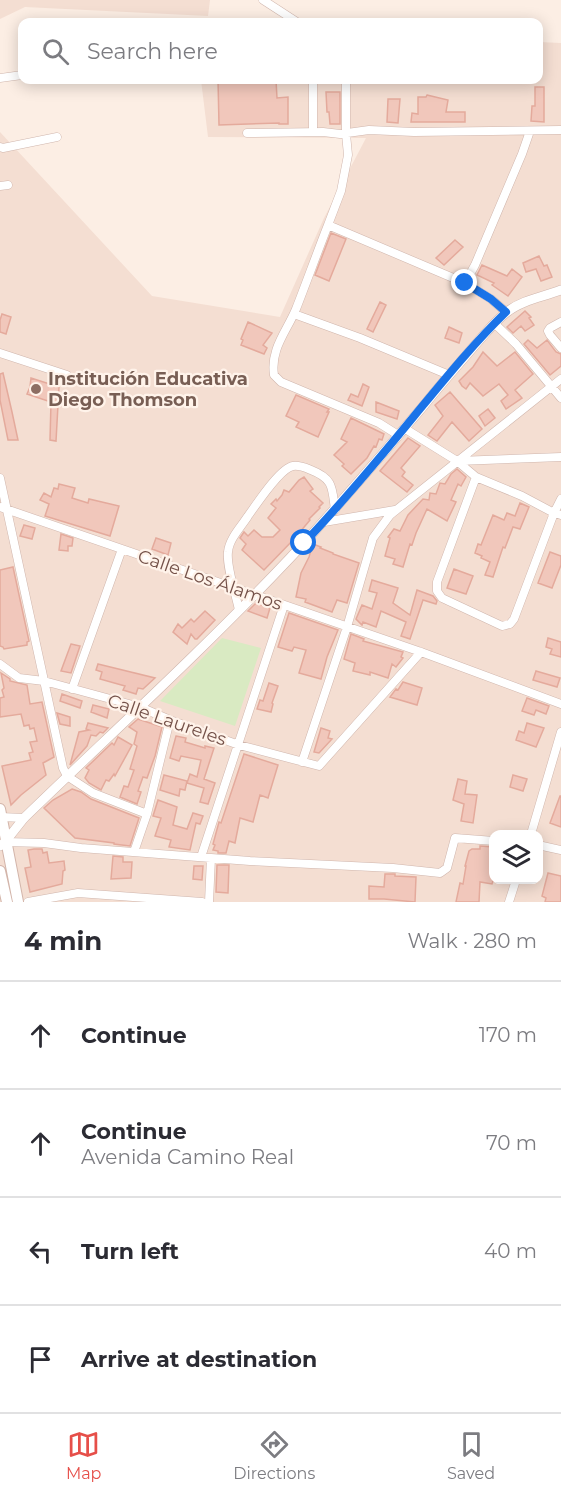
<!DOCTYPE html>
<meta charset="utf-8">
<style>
body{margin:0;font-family:Montserrat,sans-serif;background:#f2f2f3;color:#2b2b33}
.controls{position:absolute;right:18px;bottom:18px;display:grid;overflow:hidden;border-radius:12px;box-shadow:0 3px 15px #0003}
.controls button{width:54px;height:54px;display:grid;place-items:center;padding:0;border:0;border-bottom:2px solid #e1e1e2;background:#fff;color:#2b2b33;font:30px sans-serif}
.stop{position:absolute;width:18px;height:18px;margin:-14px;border:4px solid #1a73e8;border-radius:50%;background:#fff}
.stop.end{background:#1a73e8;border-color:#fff;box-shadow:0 2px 6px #0008}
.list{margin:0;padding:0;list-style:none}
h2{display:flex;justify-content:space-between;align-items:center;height:78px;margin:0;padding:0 24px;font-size:26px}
h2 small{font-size:20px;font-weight:400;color:#7c7c81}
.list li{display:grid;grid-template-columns:39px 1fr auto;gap:18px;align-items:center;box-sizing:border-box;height:108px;padding:0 24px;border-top:2px solid #e1e1e2}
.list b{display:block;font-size:22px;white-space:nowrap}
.list p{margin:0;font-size:20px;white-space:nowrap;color:#7c7c81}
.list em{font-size:20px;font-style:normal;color:#7c7c81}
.icon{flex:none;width:33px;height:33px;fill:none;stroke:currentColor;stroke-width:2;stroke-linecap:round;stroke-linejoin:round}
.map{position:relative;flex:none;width:561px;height:902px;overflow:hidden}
.search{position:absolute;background:#fff;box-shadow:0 3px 15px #0003;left:18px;right:18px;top:18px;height:66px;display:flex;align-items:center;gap:15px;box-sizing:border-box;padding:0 21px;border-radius:12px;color:#7c7c81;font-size:22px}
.sheet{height:510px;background:#fff}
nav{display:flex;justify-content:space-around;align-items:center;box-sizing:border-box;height:84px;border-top:2px solid #e1e1e2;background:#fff;font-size:16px;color:#7c7c81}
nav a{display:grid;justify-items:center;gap:3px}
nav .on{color:#e64f49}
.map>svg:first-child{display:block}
.residential{fill:#f4ded2;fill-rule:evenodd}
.park{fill:#d9eac2}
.building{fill:#f1c7bb;stroke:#e4aa9c;stroke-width:1.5}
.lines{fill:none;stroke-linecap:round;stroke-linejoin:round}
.minor-casing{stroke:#d0b6ad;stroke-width:9}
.tertiary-casing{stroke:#d0b6ad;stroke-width:10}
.secondary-casing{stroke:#d3b5aa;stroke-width:12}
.minor{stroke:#fff;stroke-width:8}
.tertiary{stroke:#fff;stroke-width:9}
.secondary{stroke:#fff;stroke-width:10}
.route{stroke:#1a73e8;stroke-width:8}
.education-dot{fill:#8d6e63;stroke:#fff3ea;stroke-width:2}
.labels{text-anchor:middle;stroke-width:4.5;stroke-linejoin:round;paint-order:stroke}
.education-label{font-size:18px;font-weight:bold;fill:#785e54;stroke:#fff3ea;text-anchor:start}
.street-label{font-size:18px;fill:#745149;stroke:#fff3ea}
</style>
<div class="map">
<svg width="561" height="902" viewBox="0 0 561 902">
<rect width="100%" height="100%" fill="#fceee4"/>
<!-- residential -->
<path class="residential" d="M0,0H210L208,16L25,7L0,19Z
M539,42L561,43V902H0V132L152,296L280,317L324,218L366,138L208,137L201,80H538ZM494,834H538V880H494Z"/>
<!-- park -->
<path class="park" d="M222,638L261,648L235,726L160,701Z"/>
<!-- building -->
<path class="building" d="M218,80H276L277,98L288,97V124H279V123L219,125Z
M535,87H544V122L531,121L532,106H535Z
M326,92H340V124H330L329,112H327Z
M427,95L448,100L446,112H465V122H411L412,113L418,114V97H426Z
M388,99H400L398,123L387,122Z
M331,233L346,239L329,281L315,275Z
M455,240L463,247L444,265L436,258Z
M539,256L544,266L547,265L552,277L541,281L536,269L526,272L523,263Z
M482,265L507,276L512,269L522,277L508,296L492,285L494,283L477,275Z
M380,302L386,305L373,332L367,329Z
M525,311L531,317L529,318L534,325L525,331L521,326L513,333L507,327Z
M2,314L11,317L6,334L0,332V320Z
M248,322L272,333L263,345L267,348L264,354L241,345L243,340L241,339Z
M449,327L462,333L459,343L445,338Z
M528,340L537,348L547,340L556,352L561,354V366L550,375L524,344Z
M483,352L497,366L515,352L533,374L515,390L522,398L506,409L501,401L508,395L499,384L483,396L470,383L466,389L462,386L459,381L473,367Z
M3,373L12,412L18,440H8L0,400V374Z
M31,378L59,387L56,441L50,440L51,402L27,394L30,387Z
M363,384L369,387L362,406L348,400L351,394L358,397Z
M450,392L482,429L469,441L452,422L437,441L428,435L443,416L435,405Z
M296,395L329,409L327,412H329L318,437L296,427L299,422L286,416Z
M376,402L399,411L397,419L376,412Z
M488,409L495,418L485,426L479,416Z
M351,418L384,434L382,440L379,439L376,447L374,446L367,458L351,474L342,466L344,464L334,455L347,442L341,439Z
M408,438L420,446L401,468L405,472L402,476L413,485L407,492L380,471Z
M457,469L466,477L461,486L458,484L451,500L456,502L447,521L427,509L416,533L412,545L410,544L403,567L393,564L395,559L385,556L390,538L388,537L394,529L400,531L408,515L423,499L429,500L430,493L436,494L440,483L445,484L451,474Z
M304,477L313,489L310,491L323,503L319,507L320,508L309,519L310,520L295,538L264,570L242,550L246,544L240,538L244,532L248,536L254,530L262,537H273L280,530L268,518L276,508L271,504L276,499L277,501L282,495L284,490L289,492L299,480Z
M59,484L75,488L72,498L88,503L89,499L119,506L110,536L45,516L49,504L40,500L44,493L51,497L54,488L58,489Z
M520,503L529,507L520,529L513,527L505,548L503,547L493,577L485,575L490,562L481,558L482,556L475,553L478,544L481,545L493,515L504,520L507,513L515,516Z
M24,525L35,528L32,539L20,536Z
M61,534L73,538L72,546H68V551L59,550Z
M156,538L171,543L168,555L152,549Z
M313,544L321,547L320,548L333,553V554L359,563L347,603L337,600L332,612L305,602L306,599L296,597L301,573L309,557Z
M550,552L561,556V565L552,588L538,583Z
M13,567L29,641L27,642V645L4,649L3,647L0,646V570Z
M454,569L473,576L466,594L447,588Z
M372,580L398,588L393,603L410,615L417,590L433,596L437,601L436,604L423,600L410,639L401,636L406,622L381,611L376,627L363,622L362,625L356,619L362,605L372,609L377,593L369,591Z
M256,603L270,608L267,618L248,611Z
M205,611L215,620L197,639H195L191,634L187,644L173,632L178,624L182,628L191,619L194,622Z
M289,613L338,630L327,657L321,679L299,673L306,650L294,647L292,651L278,647Z
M351,634L364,639L363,641L403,652L401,657L403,658L396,667L392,664L388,678L370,672V675L353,671L355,663L344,659Z
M548,638L561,642V657L550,654L552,649L546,647Z
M71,644L80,646L71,673L61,671Z
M98,664L155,678L143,689L138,688L136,694L123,690L125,686L100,679L102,672L96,670Z
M536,671L560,678L557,687L533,680Z
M1,673L10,679V681L27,685L30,704L42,702L54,757L43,763L46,775L21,795L11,805L2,766L31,760L29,753L33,752L30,742L37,741L34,728L30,729L29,725L24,726L21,714L0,717V698L4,697L2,690L4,688Z
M403,682L422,688L417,705L390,697L396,689L398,690Z
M269,683L278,686L272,703L273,704L271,712L257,709L260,700L263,701Z
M62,694L82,701L80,708L60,701Z
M527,698L549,706L546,714L536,710L534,715L522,711Z
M93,705L109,709L107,718L91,712Z
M57,713L70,717V726L60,724Z
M138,719L162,727L155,756L147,778L143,777L138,791L141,792L137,804L120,797L124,786L128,787L134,770L130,769L137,746L134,744L137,732L129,727Z
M88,723L108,728L103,733L100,732L96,736L91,735L87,746L70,765L79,732L89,730L86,729Z
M527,723L544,728L536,747L516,740L519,731L524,733Z
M321,728L330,731L328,738L332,739L319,753L314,752Z
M176,736L186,738L185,742L205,748V746L214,748L204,779L215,783L208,804L200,802L204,788L187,783L190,774L197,777L201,760L181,756L179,761L170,758Z
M118,737L132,745L115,776L114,774L109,781L106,780L101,790L89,783L85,778L89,770L86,768L112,743L114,745Z
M244,754L278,765L268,798L260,795L253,822L240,818L235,843L229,841L226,853H218V851L213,850L215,845L213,844L219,822L221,823Z
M164,775L187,781L185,790L180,789L179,796L160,790Z
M513,775L527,779L523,791L510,787Z
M458,779L467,781L465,794L477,795L473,823L461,821L464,804L453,800Z
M72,789L81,792L91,799L139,818L130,846L114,844V843L75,838L44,808L53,800Z
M560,796H561V827L550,823Z
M158,800L177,807L173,825L187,829L193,813L203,816L200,824L196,823L190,850L169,847L171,840L155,836L161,818L153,816Z
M480,846L494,847V877L492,884L480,882L479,902H456L460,883L463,884L466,866H465L469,851L472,849H480Z
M34,849H42L43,853L47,852L49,863L64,861L65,870L63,871L62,884L30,892L25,868L31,867L28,850Z
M113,856L123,857V862H132L131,878L111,879Z
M217,865H229L228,893L216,892Z
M194,866H203L202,880L193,879Z
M548,873L561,876V902H545L546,898L542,896Z
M385,874H395V876L416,877L415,902L384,899H369V886L384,887Z"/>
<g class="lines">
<!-- minor casing -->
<g class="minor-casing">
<path id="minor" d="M263,0L297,22
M0,78L22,75
M313,80V132
M346,80V134L348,155L341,191L328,225L465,283L491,299L506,312
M247,133L323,132L340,134L369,130L414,132L561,130
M0,147L3,148L57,137
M0,186L8,185
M328,225C317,253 307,281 296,309C287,331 270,349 274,375L281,382L379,423L398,435
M465,283L475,265L522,154L530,131
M294,314L360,338L449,375
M561,322L550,328L548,331L550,335L561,348
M495,324L516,344L561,398
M0,353L67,375
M404,428L457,461L476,477L522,496L554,513L561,515
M458,461L561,457
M476,477L437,582V591L442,598L502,626L510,624L514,619L554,513L561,499
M0,478L63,768L67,776L93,793L147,814
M0,507L421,652L561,704
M324,522L395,510
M239,610C236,595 226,566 228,552C229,539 241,527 248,516C256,505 280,468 293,466C300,465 306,468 311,470C334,479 332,488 335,510
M0,664L19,678L44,681L140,707L170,720L239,745L319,766L421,652
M72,689L122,549
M302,762L347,627L373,538L390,515L561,379
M0,817L24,818
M531,834L561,732
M5,842L44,843L81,848L250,861L393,868L440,873L447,868L455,838L494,841
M538,845L561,850
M134,852L147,814L170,720
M201,857L284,605
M28,902L78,893L202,902
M209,902L211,858
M509,902L516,880"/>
</g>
<!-- tertiary casing -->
<g class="tertiary-casing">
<path id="tertiary" d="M0,846L5,842L24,818C113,732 205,648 290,558C337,508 381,456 425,404C441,384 458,365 475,345C485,334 495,321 507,312C522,300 543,297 561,290"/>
</g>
<!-- secondary casing -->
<g class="secondary-casing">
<path id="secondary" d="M0,809L18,902
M0,871L7,902"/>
</g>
<!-- minor -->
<use href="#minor" class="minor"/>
<!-- tertiary -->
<use href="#tertiary" class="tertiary"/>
<!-- secondary -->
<use href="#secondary" class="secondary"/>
</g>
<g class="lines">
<!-- route -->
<path class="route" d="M304,543C343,502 379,459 415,415C444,380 473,344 506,312L491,299L465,283"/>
</g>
<!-- markers -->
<circle class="education-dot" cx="36" cy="389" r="6"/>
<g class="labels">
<!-- education labels -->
<g class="education-label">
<text x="48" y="385">Institución Educativa<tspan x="48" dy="21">Diego Thomson</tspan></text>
</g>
<!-- street labels -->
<g class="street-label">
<text transform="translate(210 580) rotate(19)" y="6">Calle Los Álamos</text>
<text transform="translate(167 720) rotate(19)" y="6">Calle Laureles</text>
</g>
</g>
</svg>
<div class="controls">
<button><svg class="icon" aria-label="layers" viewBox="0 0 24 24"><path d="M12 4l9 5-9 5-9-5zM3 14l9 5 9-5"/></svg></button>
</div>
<div class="stop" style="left:304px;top:543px"></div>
<div class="stop end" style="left:465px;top:283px"></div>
<div class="search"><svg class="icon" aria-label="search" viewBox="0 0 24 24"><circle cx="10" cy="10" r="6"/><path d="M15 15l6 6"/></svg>Search here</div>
</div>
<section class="sheet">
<h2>4 min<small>Walk · 280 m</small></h2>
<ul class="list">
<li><svg class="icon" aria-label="ahead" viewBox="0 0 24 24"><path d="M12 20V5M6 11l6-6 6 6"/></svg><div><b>Continue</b></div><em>170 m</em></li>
<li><svg class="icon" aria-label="ahead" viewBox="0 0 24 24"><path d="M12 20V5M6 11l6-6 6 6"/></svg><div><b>Continue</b><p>Avenida Camino Real</p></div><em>70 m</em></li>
<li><svg class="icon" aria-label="left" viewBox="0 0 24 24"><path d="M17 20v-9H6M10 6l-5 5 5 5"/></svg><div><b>Turn left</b></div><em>40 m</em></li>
<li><svg class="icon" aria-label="arrive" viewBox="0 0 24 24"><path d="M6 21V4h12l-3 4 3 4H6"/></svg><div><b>Arrive at destination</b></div></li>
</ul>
</section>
<nav>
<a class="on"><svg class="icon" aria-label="map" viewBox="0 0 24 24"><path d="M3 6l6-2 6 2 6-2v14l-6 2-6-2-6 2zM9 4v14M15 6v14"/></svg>Map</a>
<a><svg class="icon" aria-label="directions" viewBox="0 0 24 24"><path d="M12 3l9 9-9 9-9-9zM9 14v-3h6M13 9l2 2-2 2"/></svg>Directions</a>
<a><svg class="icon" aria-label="saved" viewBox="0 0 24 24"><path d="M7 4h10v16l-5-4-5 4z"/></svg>Saved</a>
</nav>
